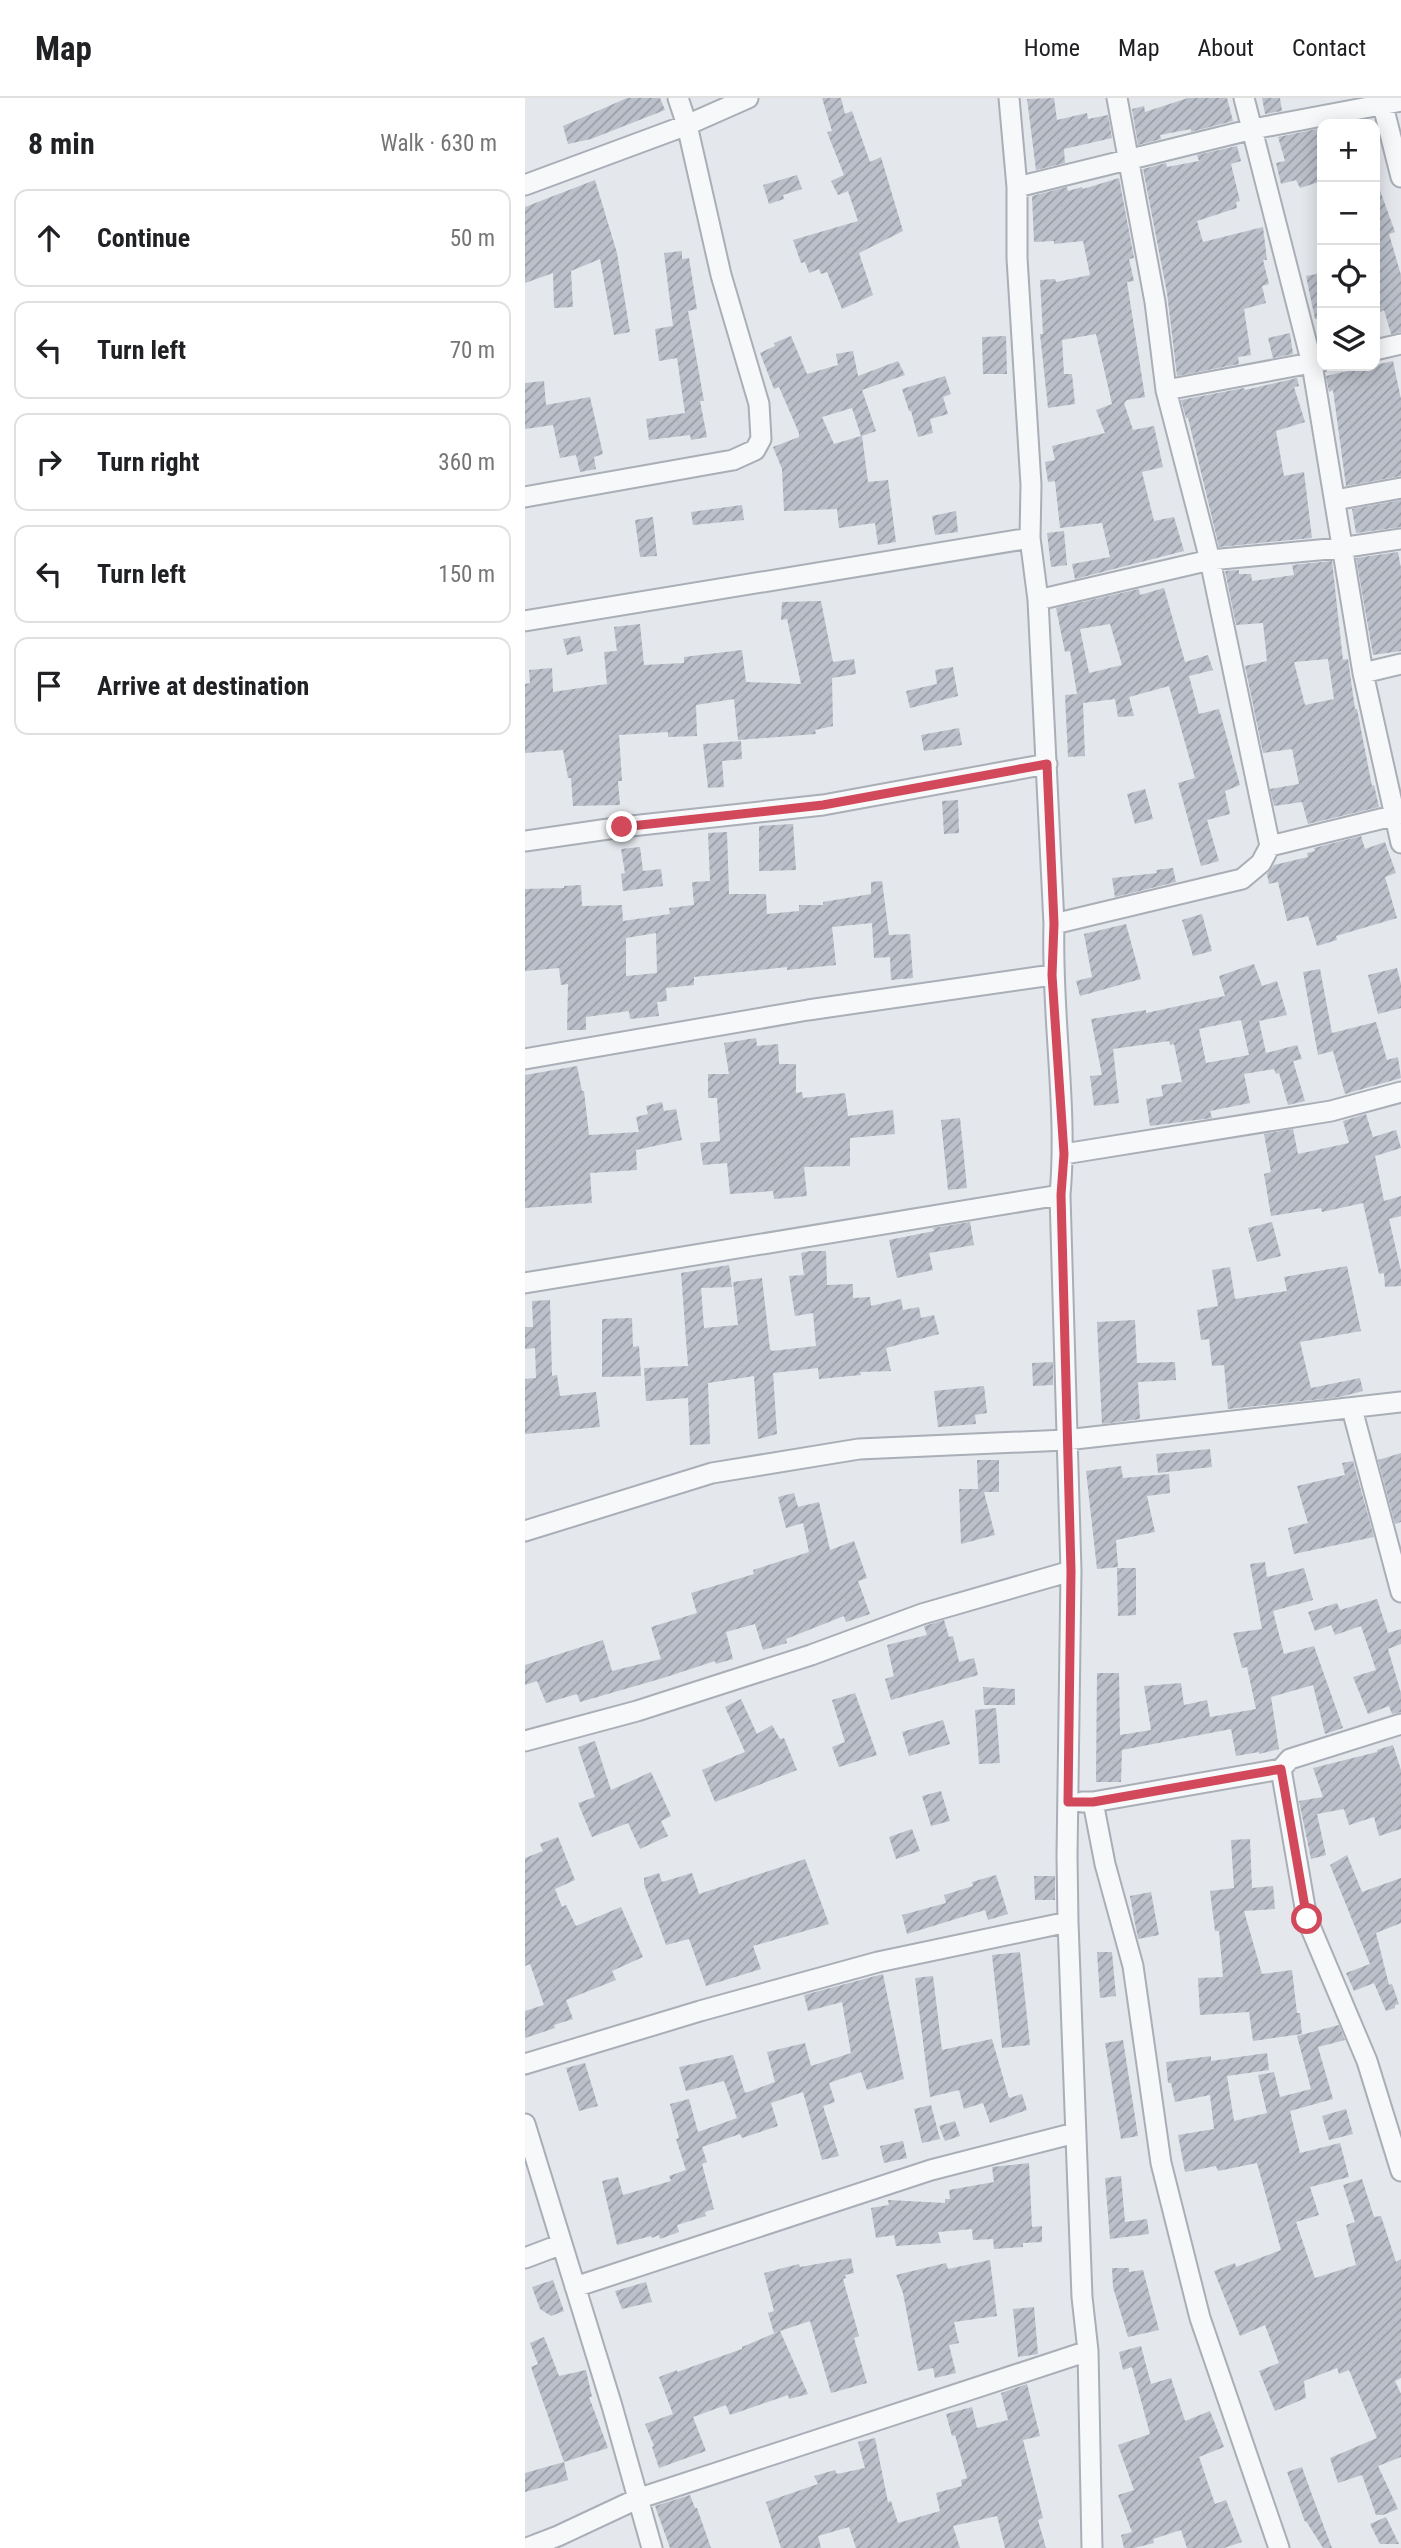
<!DOCTYPE html>
<meta charset="utf-8">
<style>
body{margin:0;font-family:"Roboto Condensed",sans-serif;background:#f2f2f2;color:#202124}
.controls{position:absolute;right:21px;top:21px;display:grid;overflow:hidden;border-radius:14px;box-shadow:0 4px 18px #0003}
.controls button{width:63px;height:63px;display:grid;place-items:center;padding:0;border:0;border-bottom:2px solid #e0e0e0;background:#fff;color:#202124;font:35px sans-serif}
.stop{position:absolute;width:21px;height:21px;margin:-16px;border:5px solid #d1495b;border-radius:50%;background:#fff}
.stop.end{background:#d1495b;border-color:#fff;box-shadow:0 2px 7px #0008}
.list{margin:0;padding:0;list-style:none}
h2{display:flex;justify-content:space-between;align-items:center;height:91px;margin:0;padding:0 28px;font-size:30px}
h2 small{font-size:23px;font-weight:400;color:#757577}
.list li{display:grid;grid-template-columns:46px 1fr auto;gap:21px;align-items:center;box-sizing:border-box;height:98px;margin:0 14px 14px;padding:0 14px;border:2px solid #e0e0e0;border-radius:14px}
.list b{display:block;font-size:26px;white-space:nowrap}
.list em{font-size:23px;font-style:normal;color:#757577}
.icon{flex:none;width:38px;height:38px;fill:none;stroke:currentColor;stroke-width:2;stroke-linecap:round;stroke-linejoin:round}
.map{position:relative;flex:none;width:876px;height:2450px;overflow:hidden}
header{display:flex;align-items:center;gap:42px;box-sizing:border-box;height:98px;padding:0 35px;background:#fff;border-bottom:2px solid #e0e0e0}
header strong{font-size:33px}
nav{display:flex;gap:38px;margin-inline-start:auto;font-size:24px}
main{display:flex}
aside{flex:1;background:#fff}
.map>svg:first-child{display:block}
.building{fill:url(#building-hatch);fill-rule:evenodd}
.lines{fill:none;stroke-linecap:round;stroke-linejoin:round}
.minor-casing{stroke:#a9aeb7;stroke-width:23}
.minor{stroke:#f7f8fa;stroke-width:19}
.route{stroke:#d1495b;stroke-width:9}
</style>
<header>
<strong>Map</strong>
<nav><a>Home</a><a>Map</a><a>About</a><a>Contact</a></nav>
</header>
<main>
<aside>
<h2>8 min<small>Walk · 630 m</small></h2>
<ul class="list">
<li><svg class="icon" aria-label="ahead" viewBox="0 0 24 24"><path d="M12 20V5M6 11l6-6 6 6"/></svg><div><b>Continue</b></div><em>50 m</em></li>
<li><svg class="icon" aria-label="left" viewBox="0 0 24 24"><path d="M17 20v-9H6M10 6l-5 5 5 5"/></svg><div><b>Turn left</b></div><em>70 m</em></li>
<li><svg class="icon" aria-label="right" viewBox="0 0 24 24"><path d="M7 20v-9h11M14 6l5 5-5 5"/></svg><div><b>Turn right</b></div><em>360 m</em></li>
<li><svg class="icon" aria-label="left" viewBox="0 0 24 24"><path d="M17 20v-9H6M10 6l-5 5 5 5"/></svg><div><b>Turn left</b></div><em>150 m</em></li>
<li><svg class="icon" aria-label="arrive" viewBox="0 0 24 24"><path d="M6 21V4h12l-3 4 3 4H6"/></svg><div><b>Arrive at destination</b></div></li>
</ul>
</aside>
<div class="map">
<svg width="876" height="2450" viewBox="0 0 876 2450">
<defs>
<pattern id="building-hatch" width="6" height="6" patternUnits="userSpaceOnUse" patternTransform="scale(1.75)"><rect width="6" height="6" fill="#bbc0ca"/><path d="M-1 1l2-2M0 6l6-6M5 7l2-2" fill="none" stroke="#989da6"/></pattern>
</defs>
<rect width="100%" height="100%" fill="#e4e7ec"/>
<!-- building -->
<path class="building" d="M102,0H135L140,12L66,41L43,46L38,28Z
M297,0H316L320,16L327,13L345,64L356,59L378,133L334,155L348,197L317,211L302,174L296,176L294,171L284,175L280,164L276,165L268,142L333,123L323,93L313,97L306,83L319,77L302,34L307,33Z
M529,0L532,22L562,15L563,21L583,17L587,40L539,51L540,65L511,72L502,1Z
M663,0H702L708,23L666,34V31L635,37L636,41L613,47L607,11L619,8L620,14Z
M737,0H755L757,13L740,16Z
M797,30V83L775,90L771,82L756,86L751,65L760,63L753,39Z
M712,48L716,63L706,66L715,103L711,104L712,110L672,123L678,144L738,129L742,162H738L744,186L737,188L741,205L719,211L726,257L713,259L714,266L652,278L642,195L618,71L641,65L642,69L674,63L672,57Z
M272,77L277,91L258,97L259,101L244,106L238,87Z
M594,80L609,160L604,161L609,183L602,184L620,299L602,302L599,305L608,332L629,328L638,369L617,374L629,423L649,419L659,453L550,481L547,466L585,459L577,425L535,430L530,383L523,384L520,364L530,362L527,348L580,335L571,312L587,306L571,236L537,242L539,276H547L550,306L523,310L515,236H518L515,182L530,181L531,184L565,177L558,143L529,146V143L509,144L507,98L542,89L543,93L557,89L558,91Z
M70,82L92,155L105,234L89,237L75,161L46,173L48,209L29,210L28,175L0,185V109Z
M850,84H852L870,134L864,136L876,177V234L866,236L859,212L850,217Z
M157,153V161L164,160L172,211L163,213L179,303H175L182,339L166,342L165,337L124,342L121,321L160,315L152,260L134,263L130,231L148,228L139,155Z
M797,175V221H790L781,178Z
M765,235L768,256L748,260L743,240Z
M266,238L282,276L313,267L311,256L328,253L333,278L373,263L380,277L337,292L351,333L337,338L343,384L363,382L371,444L353,447L350,425L314,430L312,411L259,413L257,371L248,349L274,339V335L254,289L249,291L235,255L250,248L249,245ZM327,310L336,338L309,346L297,319Z
M481,238L482,276H458L457,239Z
M868,263L876,301V378L821,388L808,292L804,294L801,278Z
M420,278L426,296L418,299L423,316L405,321L408,335L393,339L386,313H384L377,291Z
M772,280L774,288L769,289L780,324L751,333L759,378L779,374L787,440L694,449L663,320H661L656,302L719,290L720,292Z
M19,283L21,307L65,299L78,356L69,359L71,371L55,374L51,357L35,360L28,327L0,331V285Z
M876,402V429L831,435L827,411Z
M217,407L219,422L168,427L166,414Z
M431,413L433,434L410,437L407,418Z
M128,419L132,458L115,459L110,422Z
M539,433L542,467L526,469L522,435Z
M873,454L876,470V553L848,557L831,460Z
M807,463L818,562L823,561L830,611H832L847,688L849,687L854,709L783,726L777,704L749,708L745,691L774,686L767,651L738,655L720,568L742,563L738,525L711,527L700,473L714,472V476H726L727,483L769,477L767,467ZM803,561L809,601L780,607L769,564Z
M639,490L660,564L683,557L688,572L664,578L674,616L694,611L715,687L700,693L705,716L682,722L694,763L676,768L653,685L670,680L644,588L604,599L609,618L593,619L590,601L558,605L560,658L543,659L540,597L552,596L545,553L540,554L531,510L614,491L615,497ZM585,526L597,567L564,575L555,531Z
M296,503L308,564L329,561L331,576L307,580L308,628L290,632L291,636L213,642L209,601L171,607L172,638L143,639V634L94,637L97,683H93L95,707L48,708L46,680H43L38,652L0,655V586L5,585L4,572L27,570L28,594L82,586L79,554L92,553L89,529L115,526L119,567L159,565V559L217,552L221,584L276,586L262,521L256,522L257,504Z
M55,538L58,553L42,557L38,541Z
M428,569L433,598L385,610L381,593L412,586L410,572Z
M434,630L437,647L399,653L396,637Z
M216,643L217,661L197,663L199,689L183,690L178,646Z
M620,691L628,721L610,726L602,696Z
M433,702L434,735L419,736L417,703Z
M268,726L271,772L234,773V728Z
M202,734L204,796H241L242,816L274,813V807H298V804L346,796V784L357,783L364,837L385,836L388,880L366,882L365,859L349,860L347,825L307,829L311,867L262,872V869L169,879V887L141,890L142,903L132,904L134,918L105,921L104,913L61,919V932H42L43,886L36,887L34,870L0,873V791L39,790V788L56,787L57,808L97,807L98,823L145,816L144,810L169,807L167,784L185,783L183,735ZM131,835L132,875L101,878V840Z
M836,738L840,751L860,744L871,775L860,779L872,820L811,838L812,842L792,848L783,818L762,823L753,784L744,786L742,776L749,767L783,759L782,755L790,753L789,750Z
M115,749L118,773L136,771L138,788L98,793L96,776L100,775L96,751Z
M648,770L651,784L590,799L587,780L632,775L631,772Z
M677,816L687,853L668,858L657,822Z
M601,826L616,881L555,898L551,883L567,879L559,836Z
M729,866L737,888L752,883L762,917L734,923L741,955L772,947L777,961L768,963L780,1003L763,1007L754,975L751,976L749,971L719,976L725,1005L685,1013L687,1020L625,1028L621,1001L638,998L636,987L657,984L649,946L645,947L644,943L588,951L594,1005L569,1008L565,978L577,977L566,921L621,912V915L700,898L694,878ZM716,922L724,957L681,965L674,931Z
M872,870L876,886V910L853,916L843,877Z
M795,871L807,935L851,924L862,962L873,959L876,980L820,996L808,953L793,957L778,874Z
M231,940L232,948L253,946L254,966H271V995L277,994L278,1000L320,995L323,1018L368,1012L370,1036L325,1040V1068L279,1069L282,1098L249,1101L248,1093L205,1096L202,1065L178,1067L175,1045L195,1043L192,1000H183V976H204L199,945Z
M52,968L57,993H59L64,1037L114,1034L111,1019L123,1016L121,1008L137,1004L139,1013L151,1011L157,1042L111,1052L112,1072L65,1075L67,1105L0,1110V977Z
M841,1016L848,1039L871,1032L876,1050L850,1058L859,1103L876,1098V1118L864,1121L876,1173V1188L860,1189L859,1175L854,1176L838,1105L797,1114L796,1110L746,1118L739,1076L746,1074L739,1036L768,1031L773,1056L824,1045L818,1023Z
M435,1020L442,1090L423,1092L416,1022Z
M445,1124L449,1147L404,1155L408,1172L372,1180L364,1142L409,1133L408,1130Z
M747,1124L756,1158L732,1164L723,1130Z
M285,1153H301L302,1187L328,1186V1200L345,1199L346,1208L376,1201L378,1212L394,1209L396,1220L409,1217L414,1236L361,1250L366,1273L335,1274L336,1277L294,1281L293,1270L248,1275L252,1336L233,1341L229,1278L183,1285L185,1346L165,1347L163,1300L121,1303L119,1270L163,1268L156,1175L204,1167L207,1189L176,1190L179,1230L213,1227L208,1184L237,1180L245,1251L247,1253L291,1248L288,1215L270,1218L264,1178L279,1177L276,1155Z
M822,1168L836,1233L775,1244L786,1290L835,1280L838,1293L815,1299L703,1311L699,1267L687,1268L684,1241L676,1242L672,1212L693,1208L687,1172L705,1169L710,1201L762,1193L759,1179Z
M25,1202L27,1278L32,1277L35,1298L71,1294L75,1329L0,1336V1281L11,1280L10,1250L0,1251V1229H8L7,1203Z
M107,1220L108,1249L114,1248L116,1278L77,1279V1221Z
M610,1222L612,1265L650,1264L651,1282L613,1284L615,1321L577,1326L572,1224Z
M528,1264V1287L508,1288L507,1265Z
M459,1288L462,1315L450,1317L451,1326L413,1329L409,1293Z
M685,1351L687,1369L633,1375L631,1356Z
M876,1355V1424L870,1426L853,1362Z
M452,1362H474V1394H459L470,1437L436,1446L434,1391H453Z
M828,1363L849,1439L769,1456L763,1430L783,1425L772,1388L820,1377L817,1365Z
M596,1368L598,1380L644,1376L645,1395L622,1398L630,1434L591,1442L593,1469L572,1471L561,1373Z
M269,1395L273,1409L294,1404L305,1452L329,1443L342,1480L333,1483L345,1516L321,1524L319,1518L261,1541L262,1545L238,1552L230,1526L201,1534L208,1561L191,1566L190,1563L138,1580L55,1604L52,1596L21,1605L12,1583L0,1587V1567L78,1542L87,1573L136,1561L126,1529L172,1515L166,1495L229,1476L228,1472L284,1454L278,1425L261,1430L253,1399Z
M740,1464L742,1479L779,1470L788,1502L748,1513L759,1556L789,1548L818,1630L800,1636L788,1587L746,1599L754,1651L734,1656V1654L711,1658L706,1631L597,1652L596,1684H571L572,1575H594L595,1637L626,1632L619,1588L656,1585L659,1607L682,1602L685,1619L731,1611L722,1569L717,1570L708,1535L737,1531L725,1466Z
M592,1470H611V1517L593,1518Z
M852,1501L863,1535L876,1531V1546L863,1551L876,1595V1614L867,1616L864,1608L843,1616L828,1579L851,1572L836,1528L810,1537L806,1527L790,1533L783,1514L812,1505L815,1512Z
M419,1522L424,1539L428,1538L434,1564L449,1560L453,1577L366,1602L360,1581L369,1578L362,1547L402,1537L399,1528Z
M458,1589L490,1591V1607H459Z
M330,1595L352,1657L314,1669L307,1649L320,1644L307,1602Z
M216,1601L232,1636L247,1627L255,1641L259,1640L272,1672L190,1704L177,1672L220,1654L200,1609Z
M471,1610L475,1665L454,1666L450,1612Z
M418,1622L425,1646L384,1658L377,1634Z
M70,1643L86,1692L126,1674L146,1718L136,1723L143,1738L115,1751L103,1725L67,1739L53,1705L70,1699L53,1649Z
M868,1647L876,1672V1731L854,1738L849,1719L824,1727L819,1711L792,1716L801,1757L786,1761L774,1703L798,1699L788,1670L852,1654V1652Z
M416,1693L425,1723L406,1728L397,1698Z
M387,1731L395,1753L371,1761L364,1739Z
M33,1739L50,1782L30,1791L37,1809L41,1807L51,1828L96,1809L118,1859L87,1873L91,1882L41,1902L48,1921L29,1927L30,1930L0,1940V1913L19,1907L5,1866L0,1868V1760L18,1753L15,1746Z
M725,1741L727,1790L748,1788L750,1811L719,1813L737,1876L767,1872L772,1915H775L777,1936L728,1943L724,1914L675,1917L673,1880L698,1879L694,1833H690L685,1793L709,1790L706,1742Z
M822,1757L837,1794L876,1780V1825L851,1835L864,1887L867,1886L874,1906L870,1907V1910L861,1913L849,1885L829,1893L821,1875L845,1866L805,1767Z
M280,1761L304,1826L228,1848L236,1871L181,1888L164,1841L141,1847L119,1786V1780L134,1775L137,1784L167,1775L174,1796Z
M471,1777L483,1816L463,1822L460,1812L382,1836L377,1817L421,1805L419,1797L448,1788L447,1784Z
M509,1778H530V1802H510Z
M626,1794L634,1837L613,1841L605,1798Z
M495,1854L505,1947L477,1950L467,1857Z
M572,1854H587L591,1898L575,1900Z
M358,1876L379,1981L342,1992L336,1974L304,1985L310,2004L298,2008L314,2058L297,2062L278,1994L246,2005L253,2028L217,2040L215,2036L177,2049L182,2064L177,2066L189,2111L180,2114L181,2118L152,2127L154,2134L135,2141L134,2137L127,2140L126,2138L92,2147L77,2083L93,2079L98,2097L146,2083L144,2078L161,2072L151,2041L154,2040L145,2006L164,2001L173,2034L212,2020L199,1983L161,1993L154,1969L208,1957L220,1995L250,1984L242,1954L280,1945L286,1968L326,1955L317,1904L283,1913L279,1897Z
M408,1878L417,1952L467,1941L484,2000L497,1996L502,2012L465,2025L458,2005L439,2011L434,1992L405,1999L390,1880Z
M814,1927L820,1942L793,1949L808,2001L765,2013L775,2055L815,2045L824,2079L785,2089L794,2117L771,2124L790,2180L831,2167L821,2127L830,2124L818,2087L837,2081L849,2119L856,2118L871,2164L876,2161V2280L870,2283L876,2296V2359L853,2368L873,2411L858,2417H851L837,2377L813,2385L805,2360L852,2340L824,2272L814,2276L812,2270L779,2283L781,2300L750,2313L734,2273L754,2265L740,2227L715,2238L689,2173L710,2165L711,2169L756,2152L732,2065L693,2073L691,2068L660,2074L653,2037L689,2031L685,1997L650,2004L646,1985H643L641,1964L686,1958V1963L742,1955L744,1972L702,1978L709,2023L742,2015L733,1977L749,1974L755,1999L786,1991L772,1938Z
M598,1942L613,2038L596,2041L580,1945Z
M60,1965L73,2008L54,2013L41,1970Z
M406,2007L415,2041L397,2045L389,2011Z
M821,2011L828,2036L804,2042L797,2018Z
M430,2023L435,2038L420,2043L414,2028Z
M378,2043L382,2060L359,2065L355,2048Z
M504,2065L507,2129L517,2128V2144L498,2145V2149L469,2151L468,2141L448,2142L447,2131L413,2134L416,2145L371,2148L369,2137L351,2140L346,2110L364,2107L363,2102L420,2105V2101H425L424,2092L469,2084L467,2069Z
M596,2078L600,2124L622,2121L624,2136L585,2141L580,2080Z
M326,2160L329,2175L320,2177L321,2180L318,2181L334,2238L329,2240L342,2285L306,2295L285,2223L249,2235L243,2215L249,2213L239,2175L274,2166L275,2169Z
M465,2162L472,2218L429,2224L434,2245L424,2247L431,2275L410,2280L408,2270L393,2273L378,2195L371,2177L421,2165L423,2171Z
M587,2170H604V2174L618,2172L634,2232L603,2239L588,2189Z
M28,2182L39,2213L26,2218L15,2211L7,2189Z
M121,2184L127,2204L97,2211L90,2193Z
M509,2209L513,2256L493,2259L488,2211Z
M255,2233L283,2296L264,2301L263,2297L205,2317L201,2307L168,2319L181,2353L134,2370L127,2349L129,2348L120,2326L148,2316L134,2279L152,2272V2274L217,2251V2249Z
M19,2239L34,2278L61,2272L67,2299H64L83,2350L39,2364L43,2382L0,2394V2375L39,2364L6,2269L13,2266L5,2245Z
M616,2248L626,2286L646,2280L660,2323L685,2313L699,2349L674,2359L690,2406L701,2402L717,2444L699,2450H662L656,2432L628,2441L629,2445L609,2450H599L596,2437L607,2434L593,2397L609,2392L593,2347L625,2336L607,2269L598,2272L594,2254Z
M502,2286L515,2338L498,2342L518,2420L513,2422L521,2450H480L472,2418L428,2428L435,2450H331L324,2429L293,2438L296,2450H256L241,2404L293,2386L289,2378L310,2372L312,2376L340,2370L333,2344L350,2340L363,2404L366,2403L373,2425L415,2413L411,2395L437,2388L436,2382L442,2380L430,2337L427,2338L421,2316L447,2309L452,2330L483,2322L476,2295Z
M777,2369L787,2397L807,2450H798L781,2423L780,2424L762,2374Z
M165,2397L170,2410H172L186,2450H145L130,2408Z
M861,2419L874,2446H855L845,2426Z"/>
<g class="lines">
<!-- minor casing -->
<g class="minor-casing">
<path id="minor" d="M484,0L492,89V160L506,387L505,440L513,502L529,826C526,917 543,1007 535,1097L546,1473L542,1758L543,1824L557,2199L563,2253L567,2450
M592,0L630,204L641,292L685,462L745,748
M719,0L787,266L838,575L876,745
M856,0L876,79
M0,87L162,27L223,0
M492,89L728,31L876,3
M850,252L876,246
M641,292L797,263
M0,399L208,362L230,352L236,341L234,306L196,177L162,27L153,0
M810,402L876,390
M513,502L685,462L815,450L876,441
M0,523L505,440
M838,575L876,566
M0,743L97,729L298,707L522,666
M529,826L717,781L736,765L745,748L876,716
M0,961L283,912L527,877
M539,1056L806,1013L876,994
M0,1185L535,1097
M827,1311L876,1494
M0,1433L187,1375L334,1351L541,1342L876,1304
M0,1643L112,1613L286,1557L397,1516L546,1473
M756,1671L782,1821L842,1963L876,2073
M557,1704H568L756,1671L765,1661L876,1626
M568,1704L580,1766L608,1868L636,2065L675,2220L754,2450
M0,1966L175,1913L353,1864L543,1824
M0,2026L87,2308L127,2450
M0,2160L37,2146
M50,2189L406,2072L550,2035
M2,2450L33,2438L112,2401L563,2253"/>
</g>
<!-- minor -->
<use href="#minor" class="minor"/>
</g>
<g class="lines">
<!-- route -->
<path class="route" d="M97,729L298,707L522,666L529,826L527,877L539,1056L536,1097L546,1473L543,1704H568L756,1671L782,1821"/>
</g>
</svg>
<div class="controls">
<button>+</button>
<button>−</button>
<button><svg class="icon" aria-label="locate" viewBox="0 0 24 24"><circle cx="12" cy="12" r="6"/><path d="M12 2v4M12 18v4M2 12h4M18 12h4"/></svg></button>
<button><svg class="icon" aria-label="layers" viewBox="0 0 24 24"><path d="M12 4l9 5-9 5-9-5zM3 14l9 5 9-5"/></svg></button>
</div>
<div class="stop" style="left:782px;top:1821px"></div>
<div class="stop end" style="left:97px;top:729px"></div>
</div>
</main>
